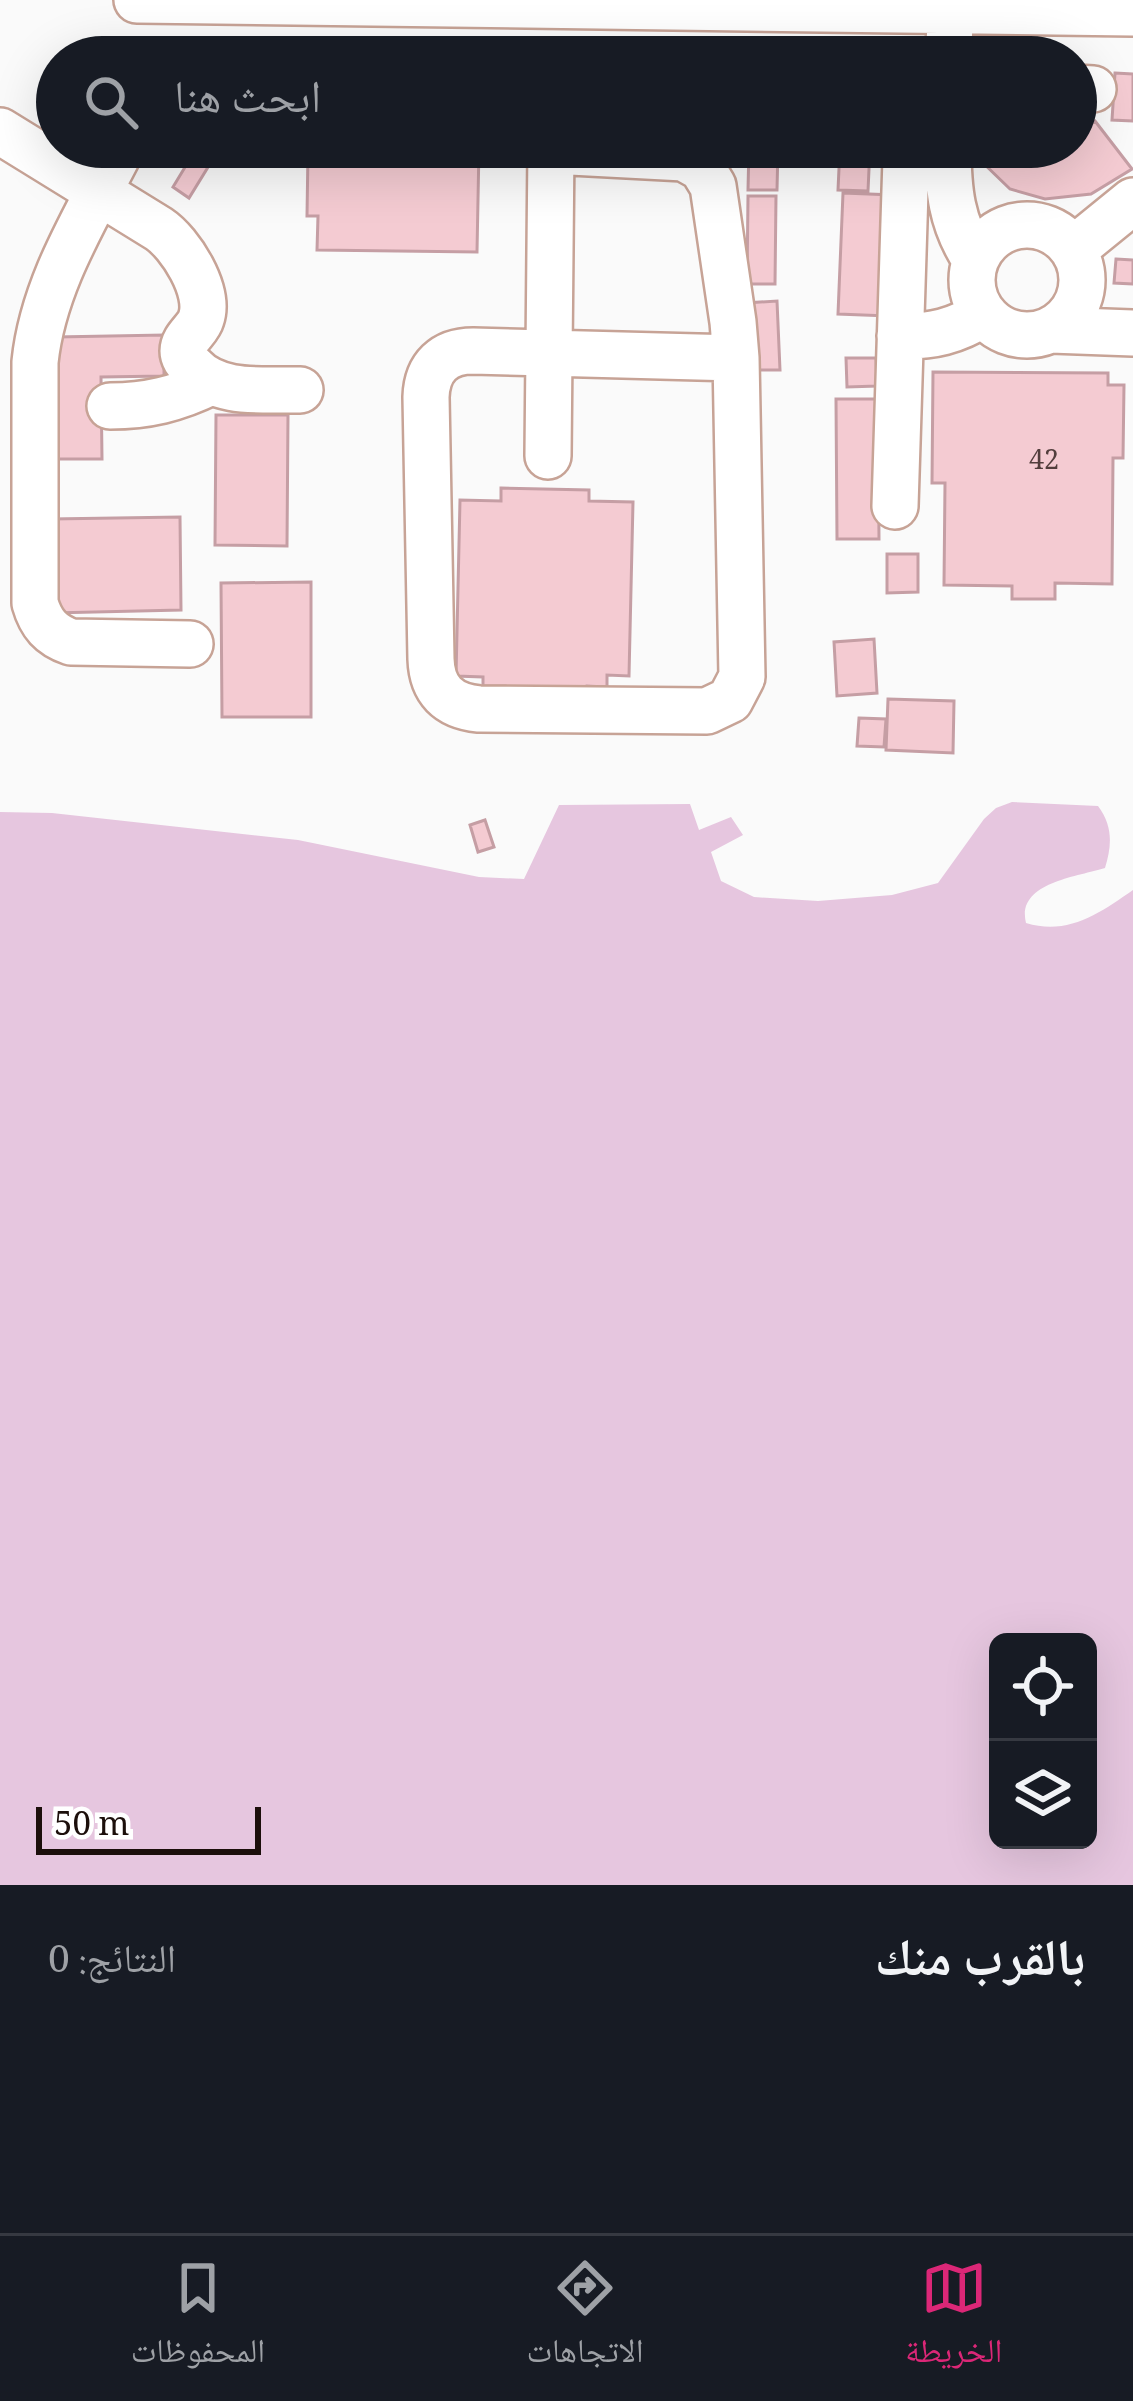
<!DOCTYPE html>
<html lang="ar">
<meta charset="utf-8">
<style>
body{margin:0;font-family:Georgia,"Noto Naskh Arabic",serif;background:#20242c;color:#f1f3f6;direction:rtl}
.controls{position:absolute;right:36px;bottom:36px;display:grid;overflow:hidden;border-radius:18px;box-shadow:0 12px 48px #0002}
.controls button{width:108px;height:108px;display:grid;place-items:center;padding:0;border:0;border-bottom:3px solid #363941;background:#171b24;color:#f1f3f6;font:60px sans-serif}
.scale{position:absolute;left:36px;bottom:30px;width:225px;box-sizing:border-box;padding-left:12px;border:6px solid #1c0f0b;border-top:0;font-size:33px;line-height:42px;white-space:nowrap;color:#1c0f0b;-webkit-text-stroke:9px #fff;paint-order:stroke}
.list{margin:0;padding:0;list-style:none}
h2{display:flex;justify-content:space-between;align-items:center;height:156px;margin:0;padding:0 48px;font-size:51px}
h2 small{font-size:39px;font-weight:400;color:#9ea1a6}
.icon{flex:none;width:66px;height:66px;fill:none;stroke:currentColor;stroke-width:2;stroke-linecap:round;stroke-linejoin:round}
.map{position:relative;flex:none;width:1133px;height:1885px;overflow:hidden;direction:ltr}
.search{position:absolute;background:#171b24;box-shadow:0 12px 48px #0002;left:36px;right:36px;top:36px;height:132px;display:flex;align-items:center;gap:30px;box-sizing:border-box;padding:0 42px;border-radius:66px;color:#9ea1a6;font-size:45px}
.sheet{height:348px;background:#171b24}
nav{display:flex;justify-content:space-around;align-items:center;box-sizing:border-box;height:168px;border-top:3px solid #363941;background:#171b24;font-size:33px;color:#9ea1a6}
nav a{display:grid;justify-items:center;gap:6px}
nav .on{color:#db2777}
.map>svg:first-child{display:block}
.water{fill:#e6c6df;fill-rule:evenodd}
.building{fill:#f4cbd2;stroke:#c59ea4;stroke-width:3}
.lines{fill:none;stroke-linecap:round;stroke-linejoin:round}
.minor-casing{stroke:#c7a396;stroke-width:50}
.minor{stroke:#fff;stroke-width:45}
.labels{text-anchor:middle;stroke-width:10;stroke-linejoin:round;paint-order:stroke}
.number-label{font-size:27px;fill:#523e3d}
</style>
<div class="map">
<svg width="1133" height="1885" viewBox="0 0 1133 1885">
<rect width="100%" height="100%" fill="#fafafa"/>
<!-- water -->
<path class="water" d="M1012,802L1098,806C1113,826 1112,845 1105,868C1076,877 1016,883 1026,923C1068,936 1100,913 1133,890V1885H0V812L52,813L298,840L479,877L524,879L559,805L690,804L699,830L731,817L743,835L711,852L721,881L754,897L818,901L892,895L938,883L984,819L996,808ZM998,1642H1088V1840H998Z"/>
<!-- building -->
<path class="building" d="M1115,73L1133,74V121L1112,120Z
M1095,121L1132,169L1091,194L1045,199L1010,189L981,161L993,147H1076V136Z
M319,147H479L477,252L317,250L318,216H307L308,152H319Z
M749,147H778L777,190H748Z
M840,147H870L868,191L838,190Z
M196,149L213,159L189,198L173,187Z
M843,193L893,195L888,316L838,314Z
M748,196H776L775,284H747Z
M1116,259L1133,260V284L1114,283Z
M777,301L780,370H748L746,303Z
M164,335V376L101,377L102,459H58L56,337Z
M846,358H876L877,386L847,387Z
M933,372L1108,373V385H1124L1123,458H1113L1112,584L1055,583V599H1012V586L944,585L945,483H932Z
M836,399H878L879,539H837Z
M216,415H288L287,546L215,545Z
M501,488L589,490V501L633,502L629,676L607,675V687L587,686L586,698L504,696L505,686H483V677L456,676L460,500L501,501Z
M180,517L181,610L52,613L51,519Z
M887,554H918V592L887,593Z
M311,582V717H222L221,583Z
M874,639L877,693L837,696L834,642Z
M888,699L954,701L953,753L886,750Z
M859,718L886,719L884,747L857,746Z
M485,820L494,847L478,852L470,825Z"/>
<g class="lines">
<!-- minor casing -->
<g class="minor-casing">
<path id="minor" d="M137,0L1133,13
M949,57L950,10
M1076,88L1093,89
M0,131L159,229C180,243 211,291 201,319C198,330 183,338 183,351C183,357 187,363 192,367C218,396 264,389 300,390
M122,147C87,216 43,284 35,362V603C41,624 51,635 71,642L190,644
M948,147C948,189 951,223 975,259
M552,151L684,158L702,168L713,186L733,322L736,358L742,677L730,700L707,711L479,709C448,706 432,690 431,659L426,397C427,367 444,351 473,351L736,358
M972 280a55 55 0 1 1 110 0a55 55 0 1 1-110 0Z
M1074,249L1133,201
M1051,330L1133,333
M900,336C932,337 956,331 983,314
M110,406C147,406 177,399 211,382
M548,456L551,147
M895,506L906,159L913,147"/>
</g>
<!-- minor -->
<use href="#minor" class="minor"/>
</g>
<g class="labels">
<!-- number labels -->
<g class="number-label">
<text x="1044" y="469">42</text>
</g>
</g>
</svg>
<div class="controls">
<button><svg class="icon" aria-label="locate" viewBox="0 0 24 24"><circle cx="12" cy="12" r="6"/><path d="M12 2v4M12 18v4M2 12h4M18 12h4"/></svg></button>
<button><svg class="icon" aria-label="layers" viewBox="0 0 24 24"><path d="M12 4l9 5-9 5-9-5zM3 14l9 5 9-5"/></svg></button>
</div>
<div class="scale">50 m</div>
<div class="search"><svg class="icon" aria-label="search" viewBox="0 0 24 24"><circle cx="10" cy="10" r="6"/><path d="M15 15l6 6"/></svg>ابحث هنا</div>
</div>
<section class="sheet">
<h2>بالقرب منك<small>النتائج: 0</small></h2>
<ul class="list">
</ul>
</section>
<nav>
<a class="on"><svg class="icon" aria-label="map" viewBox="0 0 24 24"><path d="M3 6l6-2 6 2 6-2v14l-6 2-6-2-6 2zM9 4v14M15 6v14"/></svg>الخريطة</a>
<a><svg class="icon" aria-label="directions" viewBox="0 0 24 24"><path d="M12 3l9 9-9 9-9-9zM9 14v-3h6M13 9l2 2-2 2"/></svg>الاتجاهات</a>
<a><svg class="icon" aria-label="saved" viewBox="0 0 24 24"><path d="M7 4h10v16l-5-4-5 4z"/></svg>المحفوظات</a>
</nav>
